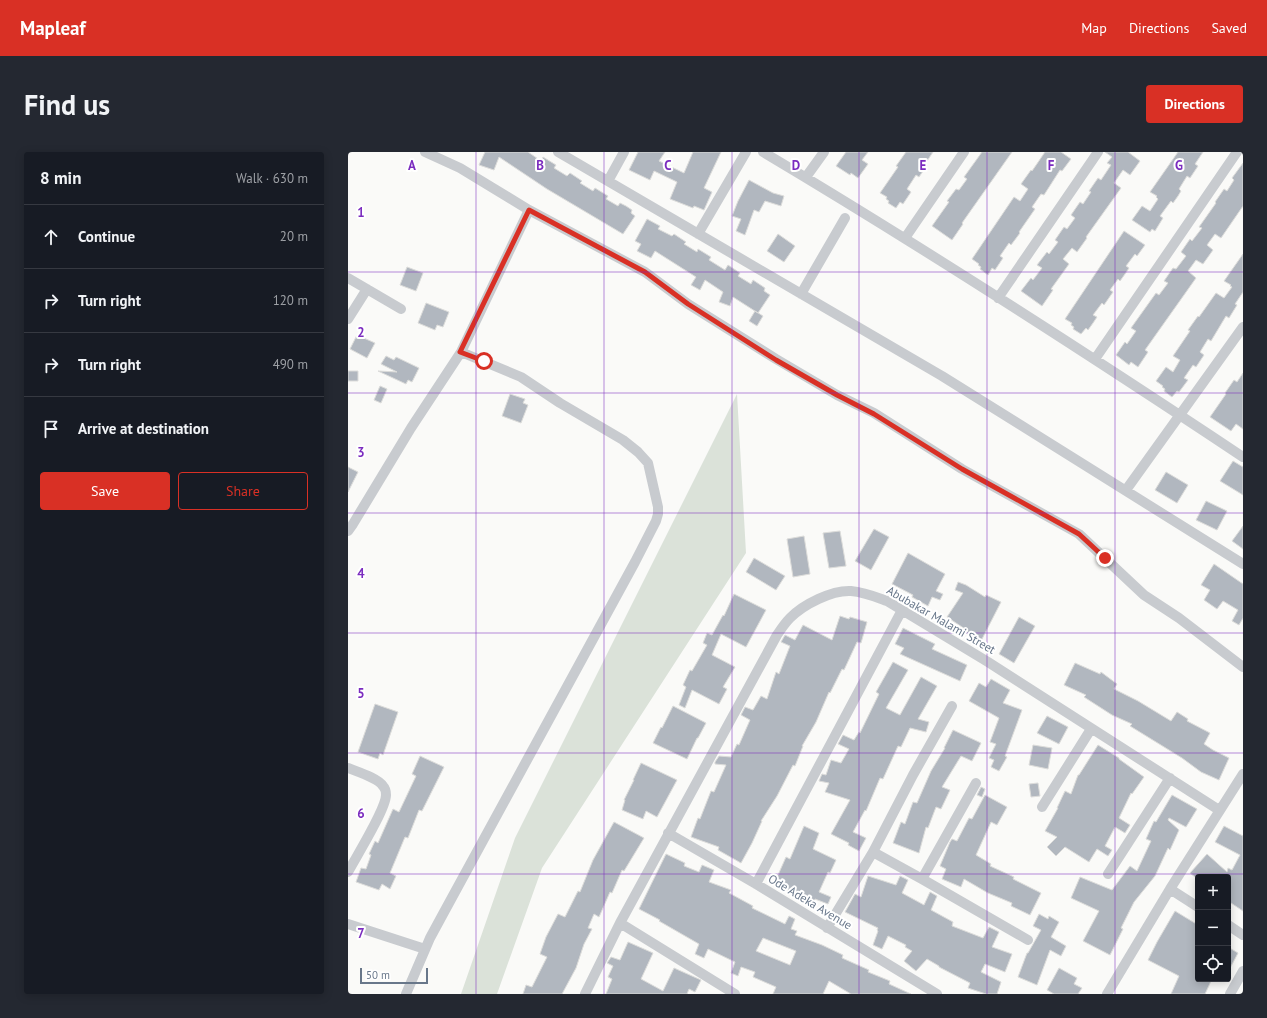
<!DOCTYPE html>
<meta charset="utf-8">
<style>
body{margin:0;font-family:"PT Sans",sans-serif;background:#242831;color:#f1f3f6}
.controls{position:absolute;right:12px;bottom:12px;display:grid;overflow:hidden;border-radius:4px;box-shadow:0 2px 10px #0003}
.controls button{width:36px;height:36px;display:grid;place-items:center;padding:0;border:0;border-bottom:1px solid #363941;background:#171b24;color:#f1f3f6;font:20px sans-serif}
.scale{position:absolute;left:12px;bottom:10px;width:68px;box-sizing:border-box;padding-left:4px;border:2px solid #68778a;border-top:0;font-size:11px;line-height:14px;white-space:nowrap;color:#68778a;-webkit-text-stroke:3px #fff;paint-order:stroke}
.stop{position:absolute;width:12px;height:12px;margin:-9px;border:3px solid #d93025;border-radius:50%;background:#fff}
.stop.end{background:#d93025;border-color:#fff;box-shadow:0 1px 4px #0008}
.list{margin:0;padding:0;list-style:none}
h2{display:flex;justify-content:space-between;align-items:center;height:52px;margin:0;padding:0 16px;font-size:17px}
h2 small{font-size:13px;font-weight:400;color:#9ea1a6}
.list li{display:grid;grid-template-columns:26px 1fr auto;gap:12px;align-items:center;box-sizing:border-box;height:64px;padding:0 16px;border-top:1px solid #363941}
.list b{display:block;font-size:15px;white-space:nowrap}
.list em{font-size:13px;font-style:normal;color:#9ea1a6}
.actions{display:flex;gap:8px;padding:12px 16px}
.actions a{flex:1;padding:9px 0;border:1px solid #d93025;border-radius:4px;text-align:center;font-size:14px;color:#d93025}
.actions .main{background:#d93025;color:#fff}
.icon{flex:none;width:22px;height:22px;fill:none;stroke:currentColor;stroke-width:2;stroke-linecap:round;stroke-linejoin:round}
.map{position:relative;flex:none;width:895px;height:842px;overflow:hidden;border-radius:4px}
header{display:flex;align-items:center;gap:24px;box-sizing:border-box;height:56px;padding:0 20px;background:#d93025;color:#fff}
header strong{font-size:19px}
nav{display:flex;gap:22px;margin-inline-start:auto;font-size:14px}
.intro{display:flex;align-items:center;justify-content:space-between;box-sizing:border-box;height:96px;padding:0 24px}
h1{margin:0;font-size:28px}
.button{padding:10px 18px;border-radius:4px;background:#d93025;color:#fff;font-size:14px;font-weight:700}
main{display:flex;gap:24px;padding:0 24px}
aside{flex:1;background:#171b24;border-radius:4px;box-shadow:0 2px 10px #0003}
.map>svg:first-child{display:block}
.green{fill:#dbe2d9}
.building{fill:#b1b7bf;stroke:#dcdcda;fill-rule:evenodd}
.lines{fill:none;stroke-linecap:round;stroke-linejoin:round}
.street{stroke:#c8cbcf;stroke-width:10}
.route{stroke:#d93025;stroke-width:5}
.grid{fill:none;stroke:#7b2cbf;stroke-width:1;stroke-opacity:0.55}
.labels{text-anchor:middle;stroke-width:4;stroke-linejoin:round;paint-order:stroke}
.street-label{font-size:12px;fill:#68778a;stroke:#fff}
.grid-label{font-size:13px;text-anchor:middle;font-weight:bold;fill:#7b2cbf;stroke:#fff;stroke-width:4;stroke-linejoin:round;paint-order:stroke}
</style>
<header>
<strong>Mapleaf</strong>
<nav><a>Map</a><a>Directions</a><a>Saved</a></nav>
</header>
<div class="intro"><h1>Find us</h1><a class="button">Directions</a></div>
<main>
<aside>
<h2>8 min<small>Walk · 630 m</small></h2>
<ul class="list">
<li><svg class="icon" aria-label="ahead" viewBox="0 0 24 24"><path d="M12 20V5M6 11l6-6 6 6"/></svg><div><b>Continue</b></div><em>20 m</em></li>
<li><svg class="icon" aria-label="right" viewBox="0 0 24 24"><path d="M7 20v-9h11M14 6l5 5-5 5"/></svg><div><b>Turn right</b></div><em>120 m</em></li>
<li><svg class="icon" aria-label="right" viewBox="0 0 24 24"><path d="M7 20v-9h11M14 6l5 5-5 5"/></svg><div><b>Turn right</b></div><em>490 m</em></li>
<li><svg class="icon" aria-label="arrive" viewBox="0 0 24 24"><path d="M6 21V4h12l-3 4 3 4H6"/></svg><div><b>Arrive at destination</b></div></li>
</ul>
<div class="actions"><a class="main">Save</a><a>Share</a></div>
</aside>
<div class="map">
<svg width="895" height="842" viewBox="0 0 895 842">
<rect width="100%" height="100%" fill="#fafaf8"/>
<!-- green -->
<path class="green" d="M389,242L398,401L194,716L149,842H113L167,686Z"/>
<!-- building -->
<path class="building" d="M137,0H180L193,9L195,5L208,13L206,16L219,24L222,21L234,29L232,31L245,39L247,36L260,44L258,47L270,54L272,51L278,54L284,58L283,61L287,64L275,82L199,37L151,5L146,18L131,13Z
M290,0H317L311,9L336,21L345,0H373L356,36L364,40L356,58L346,54L345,56L322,47L329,30L306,19L302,28L281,18Z
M498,0H520L514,8L520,12L510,26L503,21L502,23L488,14Z
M558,0H585L577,12L579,13L571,25L568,23L559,37L563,40L555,52L552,50L548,56L540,51L541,49L538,47L539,45L532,41L550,15L548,14Z
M634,0H664L614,71L615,72L604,88L584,74L601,50L599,49L608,37L611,38L619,27L616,25Z
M697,0H713L723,7L714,19L712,18L696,43L693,42L684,55L687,57L671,80L672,81L663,93L661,91L652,104L655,106L647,118L644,116L640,123L632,117L633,115L630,113L631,112L624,107L666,45L672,49L680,37L673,32L683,18L684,19Z
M757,0H780L792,9L782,23L775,18L766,31L773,36L738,85L739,86L729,100L724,96L715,107L721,112L703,137L705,138L694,154L673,139L683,126L685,128L694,116L689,113L699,100L701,102L710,90L707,88L716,75L719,77L727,66L723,63L732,50L735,52L743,40L741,39L750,26L753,28L763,13L759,11L764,5Z
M830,0H855L847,12L850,14L842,26L839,24L831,37L833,39L830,44L825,51L823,49L812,64L815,66L807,79L804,77L802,80L784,68L794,54L802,59L810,47L808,45L809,44L802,40Z
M895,11V54L873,86L867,82L859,93L865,98L855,112L848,108L840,119L848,126L797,198L800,200L790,215L783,210L781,213L768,203L777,190L779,192L788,179L783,176L808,141L811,143L820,131L816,129L825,116L828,117L838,104L833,100L842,87L844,89L854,76L851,75L868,51L867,50L876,37L879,39L886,28L884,26Z
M401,28L425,41L436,44L433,54L417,49L411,60L406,58L397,83L388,79L393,67L384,64L390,49Z
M299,67L312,74L310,77L324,84L326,82L338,90L336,92L349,100L350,97L363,105L361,108L377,118L380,113L392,121L390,124L403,132L405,128L417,136L416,139L422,143L410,161L385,145L382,154L371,150L375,140L357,128L352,138L343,133L348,125L307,99L303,106L289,99L293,92L287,89Z
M776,79L797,93L789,104L787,102L778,114L781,116L777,122L772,129L770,127L762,138L765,140L756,153L754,151L745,163L749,165L745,171L740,178L738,176L733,182L725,177L726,175L723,173L724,171L717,167Z
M430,82L447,94L436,110L419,99Z
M895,102V140L887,152L889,153L881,166L878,164L863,189L860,187L852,200L856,203L848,215L845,213L836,226L840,228L831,240L829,239L824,245L816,239L817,237L814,235L815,234L808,229L818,215L825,220L832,208L825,204L842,179L840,178L850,164L851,165L868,141L876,146L884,135L882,134L883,133L876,129Z
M59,115L75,121L68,139L52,133Z
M78,151L101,160L95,175L89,173L87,178L70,171Z
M407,159L415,164L409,174L401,169Z
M9,183L27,191L19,206L2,197Z
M38,204L46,208L48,205L71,216L64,230L60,228L58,232L30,219L49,220L33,212Z
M0,219H10V229H0Z
M895,221V277L888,272L883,279L862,265L878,242L877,241L886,228L889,230Z
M32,234L39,237L33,251L26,248Z
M162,242L177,247L175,251L180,253L173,271L154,264Z
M885,309L895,315V343L872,329Z
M0,315L10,320L0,340Z
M818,320L840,333L829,351L807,338Z
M858,349L879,359L869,378L848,368Z
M895,374V397L884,389Z
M526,377L541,385L523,418L507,409Z
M492,379L498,414L481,416L475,381Z
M456,384L462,422L445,425L439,387Z
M560,401L597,422L588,439L595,442L592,448L584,445L580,454L564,445L565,443L544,432Z
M406,406L437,424L428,438L398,420Z
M866,412L895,432V466L891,473L884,469L890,458L875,449L869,457L856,448L862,438L853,433Z
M610,430L618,433L637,445L638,443L653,450L633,489L618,481L620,479L599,465L615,441L607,438Z
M386,442L418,458L398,495L373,482L364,503L387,515L375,535L379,537L371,552L344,538L337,556L331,553L338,535L335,533L342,518L344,519L359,493L355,491L359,481L364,483L375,463L376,464Z
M492,464L501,467L502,465L519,470L513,491L509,490L496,518L494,517L482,541L481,540L468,570L454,594H455L447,614L445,613L429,644L413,669H414L404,691L393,711L370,698L371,695L343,685L350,666L352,667L363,639L366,640L378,613L367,612V610L371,604L383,605L389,592L391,593L402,568L393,563L397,555L405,558L413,544L419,547L428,520L431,522L442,494L433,490L437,483L447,488L455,473L484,488Z
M671,465L687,474L666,511L651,502Z
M555,476L587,492L584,497L619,513L612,529L552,502L556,496L547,492Z
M545,510L560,518L538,556L552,563L573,525L589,534L570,567L581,570L578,580L562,576L553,595L550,594L535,627L532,626L518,659L517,658L505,680L518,686L511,699L500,693L501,691L483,682L502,648L477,640L481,631L471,629L474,622L478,623L483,608L493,611L501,597L490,592L495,583L506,588L511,580L512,581L531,542L528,540Z
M727,511L752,522L753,520L769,532L766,537L790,549L823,569L829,560L840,567L839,569L862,581L856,592L865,598L881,606L871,628L853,620L834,606L782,574L784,572L764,563L736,545L738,543L716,533Z
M643,527L662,538L655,551L674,558L657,604L659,605L651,619L643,615L646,608L641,606L648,592L642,590L651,566L621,549L631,531L638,535Z
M27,552L50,560L35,603L32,601L30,607L10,600Z
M325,554L358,571L350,586H349L339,607L305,591L313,575L314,576Z
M699,564L720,575L711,592L689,581Z
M605,578L633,591L624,609L613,604L594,635L602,638L593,657L588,655L580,676L578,675L571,701L545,691L553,670L557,672L565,650L569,651L583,619L597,596H596Z
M685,593L704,596L700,617L681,613Z
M750,593L771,606V607L796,625L784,642L783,641L771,666L782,673L777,681L767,675L757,694L764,698L760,704L749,697L741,710L717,695L708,704L699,695L709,685L697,679L710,656H709L717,639L723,642L730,623H731Z
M72,604L96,615L74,659L71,658L60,686L57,685L42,721L48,724L42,737L34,732L31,738L8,730L13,716L18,717L23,703L21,702L27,689L30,691L45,657L51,660L68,624L64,622Z
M293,611L329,628L309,665L298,659L295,667L274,658L277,648H276L286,628H285Z
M690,631L692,644L683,645L681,632Z
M633,635L637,637L634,645L629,643Z
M637,643L659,655L649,673L643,670L628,703L643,712L642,714L666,725L665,727L693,741L682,763L663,754L664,751L640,741L616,727L613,735L594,727L598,717L592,714L602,690L604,687L609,689L621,666L624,667Z
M824,643L849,657L838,675L821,666L820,668L831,678L822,698L820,696L807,724L786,750L773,776L775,777L762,803L735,789L751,759L723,746L732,725L764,738L782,714L789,719L803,689L798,687L806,669L808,670Z
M266,670L296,686L276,719L274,718L264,741L262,740L251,765L246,762L240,776L244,777L236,792L228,816L214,842H175L178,833L184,835L199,805L192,802L198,785L210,762L217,765L230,739L232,740L245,708Z
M456,674L471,681L465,697L488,708L482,721L480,720L471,740L483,745L480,752L467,747L465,752L449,745L450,743L426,732L438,705L442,707Z
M876,674L895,684V759L880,749V725H847L842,721L859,702L879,720L880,716L884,718L892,703L867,690Z
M318,702L337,711L336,714L351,720L354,713L366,718L361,730L383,738L381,741L405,754L404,756L437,772L441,764L447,767L443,777L449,779L447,783L474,793L495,803L494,806L521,818L520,820L542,829L541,832L563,842H503L481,829L475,842H425L428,835L405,825L407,820L393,815L390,824L383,821L387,810L360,797L356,806L347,802L351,792L311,769L312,768L291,757ZM415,786L448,799L442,813L408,799Z
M520,724L548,733L552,724L560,728L554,741L576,753L582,740L589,744L583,758L605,770L604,774L635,786L641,775L651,780L644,795L664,802L657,820L637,812L633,820L653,830L649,842H638L620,836L622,831L591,815V814L579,807L568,819L556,809L564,799L557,795L558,793L540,784L534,797L525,793L530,779L529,778L530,776L497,760L507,742L513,745Z
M827,759L850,773V827H864L857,842H823L831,824L800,808L809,790Z
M691,762L700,767L701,764L711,770L703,785L718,794L713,804L702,798L689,833L670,825L679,801H680L693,778L685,774Z
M280,790L305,801L293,827L315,839L326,816L353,828L347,840L341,837L339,842H258L264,827L260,825L265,814L259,811L263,805L272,808Z
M880,795L890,801L880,820Z
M711,816L729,826L726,832L734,836L730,842H706L699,838Z"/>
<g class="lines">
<!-- street -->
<path class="street" d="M77,0L112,16L181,58L297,120L340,152L428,207L489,243L526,261L614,317L731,382L796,443L831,466L895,515
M210,0L594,224L895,412
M415,0C578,97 737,200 895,305
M458,25L476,0
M260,29L276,0
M350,82L398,0
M557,86L616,0
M0,126L53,157
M453,142L497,66
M650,146L750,0
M0,167L19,137
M747,207L889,0
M778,338L895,175
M0,379L5,372L63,276L113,200L181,58
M0,616C10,620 30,626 35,634C37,636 38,640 38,643C38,657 8,705 0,720
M694,655L743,577
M320,681L408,732L589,842
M525,700L574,727L680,788
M760,722L822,626
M574,727L628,631
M408,732L554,458
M822,737L850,755
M272,771L387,842
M0,772L77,797
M880,773L895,783
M479,776L525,700L565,623L604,554
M58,842L82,786L95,762L287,410L308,369L310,362V355L300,311L290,300L275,288L212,251L173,225L113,200
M237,842L272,771L429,483C433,477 437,471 442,466C456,452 484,438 503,439C516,440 528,445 539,449L640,510L871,658
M759,842L822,737L895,622
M882,842L895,819"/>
</g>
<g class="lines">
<!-- route -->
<path class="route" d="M136,209L112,200L181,58L297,120L340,152L428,208L489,243L526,262L614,317L731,382L757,406"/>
</g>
<!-- grid -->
<path class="grid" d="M128,0V842M256,0V842M384,0V842M511,0V842M639,0V842M767,0V842M0,120H895M0,241H895M0,361H895M0,481H895M0,601H895M0,722H895"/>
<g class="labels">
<!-- street labels -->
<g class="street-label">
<text transform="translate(593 468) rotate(30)" y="4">Abubakar Malami Street</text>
<text transform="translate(462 750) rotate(31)" y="4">Ode Adeka Avenue</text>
</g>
</g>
<g class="grid-label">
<text x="64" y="18">A</text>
<text x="192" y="18">B</text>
<text x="320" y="18">C</text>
<text x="448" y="18">D</text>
<text x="575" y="18">E</text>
<text x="703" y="18">F</text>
<text x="831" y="18">G</text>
<text x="13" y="65">1</text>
<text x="13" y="185">2</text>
<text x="13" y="305">3</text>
<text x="13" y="426">4</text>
<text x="13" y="546">5</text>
<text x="13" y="666">6</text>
<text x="13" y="786">7</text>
</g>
</svg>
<div class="controls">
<button>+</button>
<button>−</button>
<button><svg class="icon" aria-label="locate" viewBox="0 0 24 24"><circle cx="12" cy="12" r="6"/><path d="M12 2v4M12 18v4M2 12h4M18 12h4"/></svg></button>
</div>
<div class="scale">50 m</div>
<div class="stop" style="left:136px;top:209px"></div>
<div class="stop end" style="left:757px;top:406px"></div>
</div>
</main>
